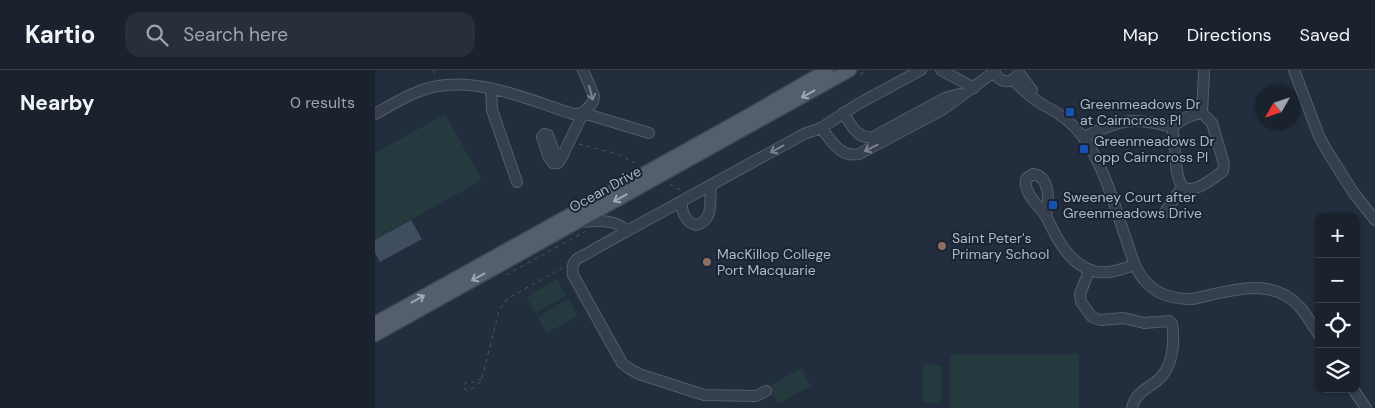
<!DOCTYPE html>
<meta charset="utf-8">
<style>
body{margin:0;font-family:"DM Sans",sans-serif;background:#272f3a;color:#f1f3f6}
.controls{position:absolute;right:15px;bottom:15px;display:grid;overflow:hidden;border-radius:10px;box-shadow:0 1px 4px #0004}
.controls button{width:45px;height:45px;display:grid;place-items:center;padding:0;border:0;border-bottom:1px solid #383f4a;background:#1a222e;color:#f1f3f6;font:25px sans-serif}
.compass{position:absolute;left:880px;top:15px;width:45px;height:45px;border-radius:50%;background:#1a222e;box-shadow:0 1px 4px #0004;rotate:231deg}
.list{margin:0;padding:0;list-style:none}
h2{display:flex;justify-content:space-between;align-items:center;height:65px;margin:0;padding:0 20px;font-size:21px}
h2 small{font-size:16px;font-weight:400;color:#9fa4aa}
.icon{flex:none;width:28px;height:28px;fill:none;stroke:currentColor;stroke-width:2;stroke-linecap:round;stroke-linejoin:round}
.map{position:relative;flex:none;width:1000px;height:338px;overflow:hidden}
header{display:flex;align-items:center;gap:30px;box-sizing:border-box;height:70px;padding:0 25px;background:#1a222e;border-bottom:1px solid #383f4a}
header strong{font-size:24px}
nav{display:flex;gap:28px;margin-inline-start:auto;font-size:18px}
.search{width:350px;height:45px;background:#272f3a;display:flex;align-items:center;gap:12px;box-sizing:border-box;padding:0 18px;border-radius:15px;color:#9fa4aa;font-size:19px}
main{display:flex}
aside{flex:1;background:#1a222e}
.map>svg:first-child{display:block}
.green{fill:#243a3e}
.building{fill:#404c5f}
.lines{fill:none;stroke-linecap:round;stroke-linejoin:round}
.minor-casing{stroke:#545c6b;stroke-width:12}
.major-casing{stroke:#3f4856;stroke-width:15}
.path{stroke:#42575b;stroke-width:1;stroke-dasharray:4 4;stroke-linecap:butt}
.minor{stroke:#363f4d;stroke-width:10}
.major{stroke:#545e6d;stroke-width:12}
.oneway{stroke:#7a8291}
.oneway2{stroke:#9ea7b6}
.transit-dot{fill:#1a4fb4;stroke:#1b2432;stroke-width:2}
.education-dot{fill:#8d6e63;stroke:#1b2432;stroke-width:2}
.labels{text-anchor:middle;stroke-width:4;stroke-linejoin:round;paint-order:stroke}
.poi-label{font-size:14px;fill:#b1b9c8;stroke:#1b2432;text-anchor:start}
.street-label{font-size:14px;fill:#b1b9c8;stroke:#1b2432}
</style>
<header>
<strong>Kartio</strong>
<div class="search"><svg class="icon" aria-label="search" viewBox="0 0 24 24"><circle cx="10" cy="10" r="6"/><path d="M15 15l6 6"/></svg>Search here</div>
<nav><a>Map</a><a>Directions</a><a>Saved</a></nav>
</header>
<main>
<aside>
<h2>Nearby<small>0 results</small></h2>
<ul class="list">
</ul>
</aside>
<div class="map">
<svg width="1000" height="338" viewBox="0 0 1000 338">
<rect width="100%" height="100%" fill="#222d3d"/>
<!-- green -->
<path class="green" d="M70,44L107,110L0,170V83Z
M182,209L191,226L161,243L151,227Z
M193,229L203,246L172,263L162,247Z
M575,284H704V338H575Z
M548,294L567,295L566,333H547Z
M426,298L436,316L403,334L393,317Z"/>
<!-- building -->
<path class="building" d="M36,150L47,169L5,192L0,183V170Z"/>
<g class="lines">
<!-- minor casing -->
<g class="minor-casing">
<path id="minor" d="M566,0L599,18
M619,0C623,12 634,15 642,6
M919,0L944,66L951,79L978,122L1000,150
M644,3L657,20
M638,10C647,19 659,30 670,36C686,44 698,53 708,67C728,93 740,137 751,169C756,184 760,201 772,213C784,226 800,229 817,229C853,222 895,205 924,236C932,245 937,255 944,265
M116,18L117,40L142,112
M468,43C476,54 482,70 498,67L570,28L584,24
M827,43L829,3
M0,44C20,33 40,20 63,16C107,8 157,31 198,44L208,43L274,63
M446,58C457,71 465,88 484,84L567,40L619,2
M709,67C745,50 757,46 797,57C806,50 815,44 827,43L837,53L849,94L848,101C791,147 805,94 797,57
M188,84H180L173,65L169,64L167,67L173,86L178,93H183L186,89L208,43L218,32L219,26L208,0
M307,131C306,141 310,152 321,155C340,150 334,131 336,116
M790,142L808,116
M671,146C674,132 676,107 658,104L651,109C648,122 663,135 670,145C674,151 677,159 681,166C692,186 709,205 734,202C743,201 752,197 760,195
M205,152C222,151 239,148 252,161L429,64L446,58L483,34L546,0
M252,161L202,189C197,194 197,198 198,205L247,293L255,299L264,304L329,325L381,326L391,321
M714,201L705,224L706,232L717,247L725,250L749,248L769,253L794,251L797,254C800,272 798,297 783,310C772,319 760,323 757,338
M978,319L991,338"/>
</g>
<!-- major casing -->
<g class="major-casing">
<path id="major" d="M0,253L374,45L452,0
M0,265L475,0"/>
</g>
<!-- path -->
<path class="path" d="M58,0L61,6
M485,4L493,0
M204,74L242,84L260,93
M295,114L305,120
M131,205L211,161
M107,308L99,312H91L88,317L91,320C99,320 103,315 107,308L124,241L132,229L189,197"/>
<!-- minor -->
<use href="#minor" class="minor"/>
<!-- major -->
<use href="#major" class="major"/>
</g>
<!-- one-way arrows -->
<defs><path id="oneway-shaft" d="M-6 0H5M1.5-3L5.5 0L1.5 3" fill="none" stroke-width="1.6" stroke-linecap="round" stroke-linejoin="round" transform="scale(1.25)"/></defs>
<g class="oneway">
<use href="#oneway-shaft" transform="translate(216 23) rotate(75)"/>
<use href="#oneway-shaft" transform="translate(496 78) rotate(153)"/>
<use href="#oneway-shaft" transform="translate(402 79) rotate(151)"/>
</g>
<g class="oneway2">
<use href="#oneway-shaft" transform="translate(433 24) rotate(151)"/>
<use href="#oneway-shaft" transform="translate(245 128) rotate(151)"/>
<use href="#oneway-shaft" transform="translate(103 207) rotate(151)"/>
<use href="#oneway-shaft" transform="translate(43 229) rotate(-29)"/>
</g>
<!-- markers -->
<g class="transit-dot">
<rect x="690" y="37" width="10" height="10" rx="2.5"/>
<rect x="704" y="74" width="10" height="10" rx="2.5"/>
<rect x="673" y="130" width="10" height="10" rx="2.5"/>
</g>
<g class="education-dot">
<circle cx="567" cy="176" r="5"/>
<circle cx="332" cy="192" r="5"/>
</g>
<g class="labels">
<!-- poi labels -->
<g class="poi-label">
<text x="705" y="39">Greenmeadows Dr<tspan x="705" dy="16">at Cairncross Pl</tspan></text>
<text x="719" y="76">Greenmeadows Dr<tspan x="719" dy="16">opp Cairncross Pl</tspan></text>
<text x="688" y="132">Sweeney Court after<tspan x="688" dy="16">Greenmeadows Drive</tspan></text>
<text x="577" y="173">Saint Peter's<tspan x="577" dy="16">Primary School</tspan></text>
<text x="342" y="189">MacKillop College<tspan x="342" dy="16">Port Macquarie</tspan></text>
</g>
<!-- street labels -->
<g class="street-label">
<text transform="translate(230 119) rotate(-29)" y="5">Ocean Drive</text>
</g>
</g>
</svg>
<div class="controls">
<button>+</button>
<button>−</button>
<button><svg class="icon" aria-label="locate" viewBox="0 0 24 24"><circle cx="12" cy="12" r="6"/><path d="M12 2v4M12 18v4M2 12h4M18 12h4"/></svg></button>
<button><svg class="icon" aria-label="layers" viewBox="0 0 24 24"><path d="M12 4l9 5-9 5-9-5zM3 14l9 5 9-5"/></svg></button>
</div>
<svg class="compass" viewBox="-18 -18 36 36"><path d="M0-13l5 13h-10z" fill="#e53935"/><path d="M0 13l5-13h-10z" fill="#9fa4aa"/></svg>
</div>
</main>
